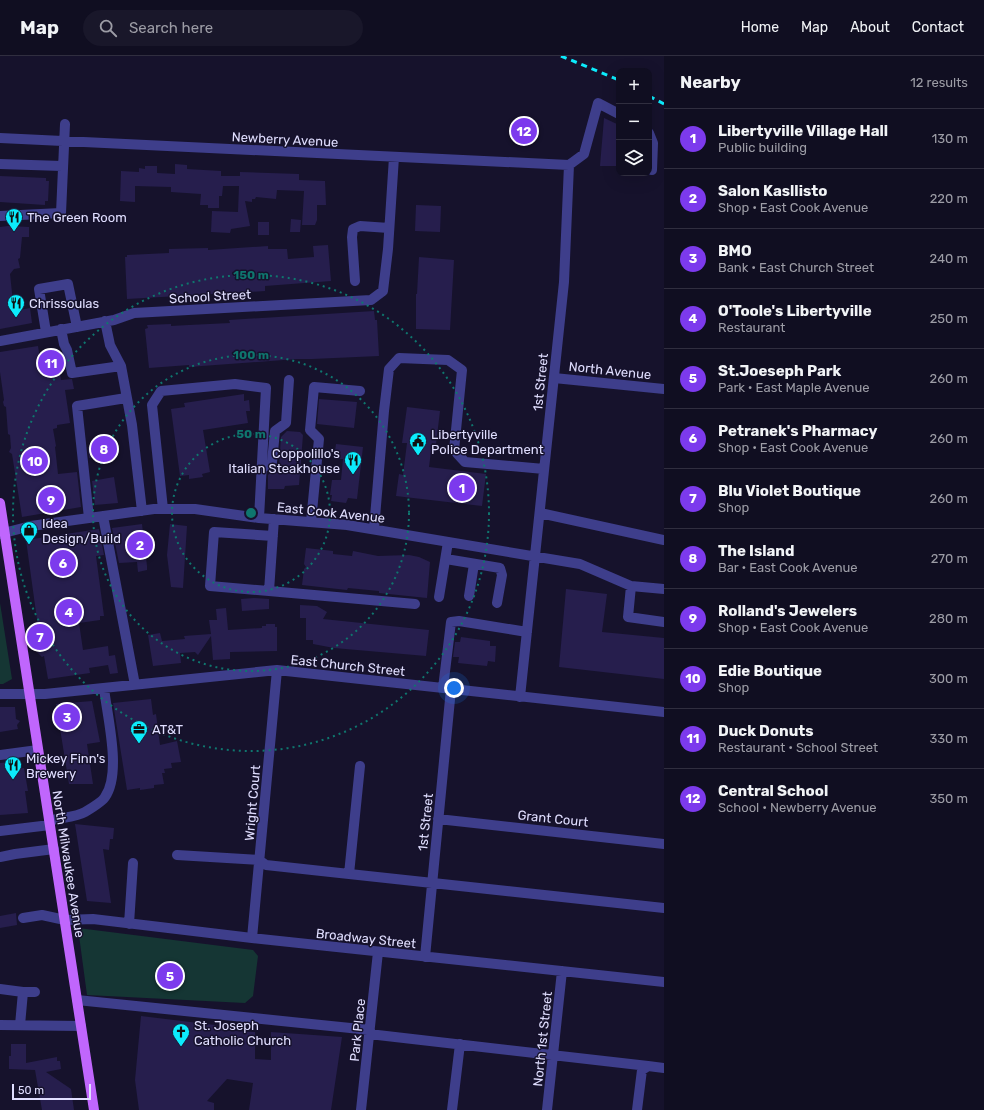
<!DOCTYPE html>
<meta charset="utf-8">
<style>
body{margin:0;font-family:Rubik,sans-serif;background:#19172a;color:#f1f3f6}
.controls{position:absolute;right:12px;top:12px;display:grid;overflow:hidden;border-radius:8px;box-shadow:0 4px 16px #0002}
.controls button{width:36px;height:36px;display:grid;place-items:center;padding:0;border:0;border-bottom:1px solid #302e3f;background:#100e21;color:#f1f3f6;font:20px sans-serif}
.scale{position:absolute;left:12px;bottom:10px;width:79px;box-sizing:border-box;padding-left:4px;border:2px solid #e0deff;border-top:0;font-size:11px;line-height:14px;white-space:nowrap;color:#e0deff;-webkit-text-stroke:3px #16122c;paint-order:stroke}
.you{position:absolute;left:454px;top:632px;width:14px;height:14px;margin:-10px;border:3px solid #fff;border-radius:50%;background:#1a73e8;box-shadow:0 0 0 6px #1a73e833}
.badge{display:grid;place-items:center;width:26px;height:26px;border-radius:50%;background:#7c3aed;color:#fff;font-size:13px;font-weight:700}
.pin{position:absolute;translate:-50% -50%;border:2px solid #fff;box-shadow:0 1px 4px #0006}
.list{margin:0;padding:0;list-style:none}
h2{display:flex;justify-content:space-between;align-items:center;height:52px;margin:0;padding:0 16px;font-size:17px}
h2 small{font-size:13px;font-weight:400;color:#9c9ca5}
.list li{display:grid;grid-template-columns:26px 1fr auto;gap:12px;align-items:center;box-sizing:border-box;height:60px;padding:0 16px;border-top:1px solid #302e3f}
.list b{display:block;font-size:15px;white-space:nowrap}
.list p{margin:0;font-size:13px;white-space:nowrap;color:#9c9ca5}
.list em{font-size:13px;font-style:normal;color:#9c9ca5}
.icon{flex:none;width:22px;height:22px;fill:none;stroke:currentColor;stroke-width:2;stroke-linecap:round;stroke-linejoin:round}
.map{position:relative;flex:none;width:664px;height:1054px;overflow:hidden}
header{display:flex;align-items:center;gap:24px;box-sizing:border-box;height:56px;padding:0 20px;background:#100e21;border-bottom:1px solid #302e3f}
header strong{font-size:19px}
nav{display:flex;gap:22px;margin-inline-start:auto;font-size:14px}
.search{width:280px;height:36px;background:#19172a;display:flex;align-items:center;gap:10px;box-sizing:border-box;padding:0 14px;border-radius:22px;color:#9c9ca5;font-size:15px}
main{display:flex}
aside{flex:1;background:#100e21}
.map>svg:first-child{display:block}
.green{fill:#153634}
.building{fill:#261e4d}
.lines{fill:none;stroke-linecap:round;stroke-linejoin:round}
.minor{stroke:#3e3e8b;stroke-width:10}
.major{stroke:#c066fd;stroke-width:10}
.rail{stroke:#0cebfc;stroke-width:3;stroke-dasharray:6 5;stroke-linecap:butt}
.ring{fill:none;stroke:#0f766e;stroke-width:2;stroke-dasharray:2 4}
.labels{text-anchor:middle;stroke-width:3;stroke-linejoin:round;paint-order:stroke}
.street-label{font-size:13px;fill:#e0deff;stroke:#16122c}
.poi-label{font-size:13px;fill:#e0deff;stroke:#16122c;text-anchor:start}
.centre{fill:#0f766e;stroke:#16122c;stroke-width:2}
.ring-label{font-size:12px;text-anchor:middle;font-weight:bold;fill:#0f766e;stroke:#16122c;stroke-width:3;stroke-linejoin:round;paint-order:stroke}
</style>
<header>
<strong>Map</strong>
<div class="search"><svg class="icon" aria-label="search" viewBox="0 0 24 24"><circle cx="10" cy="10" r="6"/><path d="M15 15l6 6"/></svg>Search here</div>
<nav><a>Home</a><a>Map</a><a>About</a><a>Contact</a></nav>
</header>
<main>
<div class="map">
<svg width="664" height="1054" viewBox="0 0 664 1054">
<rect width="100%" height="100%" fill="#16122c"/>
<!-- green -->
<path class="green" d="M0,547L12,623L3,628H0Z
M78,872L253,894L258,900L253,940L245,947L87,939Z"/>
<!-- building -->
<path class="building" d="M604,62L619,69V110H600Z
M175,108L187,109V113L221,115V120H240V116L299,118V124L325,125L326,149H317V164L315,169H302L304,135L277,134L276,143L256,141L255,143H252V146L245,145L250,170L231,173L230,177L211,176L212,155L238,156L239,130H223L222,140H219V152H208V149H200L201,138L171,136V131L135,130V146L120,145L121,115L139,116V112L145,113V110H157V117L175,118Z
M0,120L46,122V125H49L48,145H45V149L0,146Z
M416,149L441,150L440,176L415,175Z
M291,163L301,164L300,176H290Z
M258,166H269V179H258Z
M8,170L29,171V181H22L20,202L18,203L20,212L14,213L10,218L14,255L30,252L32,267L0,273V171Z
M328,189L331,225L265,230V235L127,243L125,201H127V199L169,197V193L208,192V194L268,190V193H287L288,203L314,201L313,190Z
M419,201L454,204L450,274L416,273V238H417Z
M374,255L375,264H377L379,300L312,303H297L202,310L189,311V309L149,312L145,273L148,272L147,269L171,268V270L189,269L230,267L229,264Z
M38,290L40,303L57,300L61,324L72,323L74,333L65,334L70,367L57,369V372L53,373L56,390L55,391L58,418L77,416L81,451L22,461L12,398L9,396L11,392L10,379L8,378L6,351L4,350L3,346L4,344L0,316V296Z
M244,338V345L249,344L250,355H246L248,367L203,374L210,416L202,418L203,421L189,423V419L180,420L171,353L185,351L184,347Z
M319,343L357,346L354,372L317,368Z
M407,351L440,355L436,388L432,387L429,411L486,418L482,450L396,440L399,418L403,419L407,387H402Z
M287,375L300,376L303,379L299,429L285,430L284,433H268V419L279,410L281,381Z
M336,388L363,391L357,443L348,442L346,447L331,445L332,439H330L332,424H341L343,403H334Z
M108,390L109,400L89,402L88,391Z
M114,421L118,447L95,449L92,425Z
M142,468L147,510V514L138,516L137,506L119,507L112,472Z
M170,468L187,470L183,532L171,531L167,499Z
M99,473L104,499L96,500L104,560H100V564L79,567L83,594L108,590L109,600L115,599L118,617L110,618L108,609L89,612L90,617L48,623L44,600L42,601L37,596L40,593L39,585L35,582L39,578L26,484Z
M306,492L333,495V498L352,500L353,495L378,500L409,499L419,501L430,506L427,542L379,537V535L348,532L347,534L302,529L304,513L306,511L304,508Z
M566,533L607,538L602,576L664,582V623L559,611Z
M254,542L269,543V553L242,555L241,543Z
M300,549L317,550L327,556L323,563L429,574L426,600L334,592L313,588V584H306V562H300Z
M226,552L228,574L262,572V570H266V568H275V571H277V595L230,596V603L213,604L211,580L198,599L195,596L180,597L181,607L153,610L148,579L160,577L162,585L185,583L184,580L211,578L209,564H217L216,553Z
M461,581L490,585V590H496L495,606L488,605L487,610L458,607L459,601H453L455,586H460Z
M151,643L153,659L156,658L160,689L177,685L181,706L171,707L172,712L164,713L165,717H162L164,728L154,729V732L140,734V732L127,734L113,647Z
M92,645L100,686L87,688L93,728H69L56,648Z
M0,651H15L16,663L20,665L17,669L18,673L0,676Z
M9,706V714L24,712L28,735H25L28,757L0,759V707Z
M75,768L114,772L113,783H110L109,794L103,793L111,847L87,845Z
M16,857L17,869L0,872V860Z
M141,960L215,969L216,974L255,976V1003L271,1004V976L342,981L331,1054H249L253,1027L227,1023L207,1045L214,1047V1054H139L135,1024Z
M11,988H26V1007L57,1001V1005H60L61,1013L46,1016L71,1033L74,1054H42L35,1014L9,1013V1000H11Z"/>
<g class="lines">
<!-- minor -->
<path class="minor" d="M649,77L653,87L652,114
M0,82L569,109
M0,108L62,110
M569,109L584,98L598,47L619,58
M0,160L61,157L65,68
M355,225L352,181L353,173L360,170L389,172
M105,265L110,289L121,310L132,369L142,455
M61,273L64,288L67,294L72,317L121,310
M46,276L39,233L68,228L77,271
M0,285L114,264L134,257L371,244L383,235L388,193L394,101
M554,322L664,333
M261,413L272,406L275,375L286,367L289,324
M163,453L152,349L161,335L235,328L266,332L259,462
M540,457L664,484
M103,460L135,629
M89,462L77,350L126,342
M274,463L269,535L415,548
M311,466L319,383L310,374L314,331L360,335
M374,473L384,355L389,313L399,302L448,304L462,314L454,394L465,406L544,413
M0,478L31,470L154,453H195L259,462L347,469L580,508L631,530L664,533
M446,503L500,512L502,519L497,547
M631,530L628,561L664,566
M269,535L210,530L214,476L273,480
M469,540L474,508
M439,541L448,486
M443,632L451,566L459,565L527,576
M0,638H45L277,614L664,656
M520,641L564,226L569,109
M0,699L38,694
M438,763L664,788
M49,765C59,762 77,761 85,756C90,753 103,745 105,741C122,717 107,660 104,632
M0,775L50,769
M177,799L259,804L266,809L664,852
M0,801L15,798L54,793
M349,818L360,710
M23,862L42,859L65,864L93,863L252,882L664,926
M129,868L133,807
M252,882L277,614
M425,901L451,633
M0,933L23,936
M77,944L370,974
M0,969L81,970
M20,969L23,936H35
M369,978L648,1010
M361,1054L378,896
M452,1054L460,988
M547,1054L562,915
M637,1054L642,1014L648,1010L664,1012"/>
<!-- major -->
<path class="major" d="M0,447L94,1054"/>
<!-- rail -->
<path class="rail" d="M561,0L619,24
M649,40L664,48"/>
</g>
<!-- distance rings -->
<g class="ring">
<circle cx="251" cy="457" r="79"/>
<circle cx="251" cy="457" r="158"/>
<circle cx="251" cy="457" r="238"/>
</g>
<!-- icons -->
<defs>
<g id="restaurant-pin" transform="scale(0.9)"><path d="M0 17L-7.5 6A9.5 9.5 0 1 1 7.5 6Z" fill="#0cebfc" stroke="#16122c"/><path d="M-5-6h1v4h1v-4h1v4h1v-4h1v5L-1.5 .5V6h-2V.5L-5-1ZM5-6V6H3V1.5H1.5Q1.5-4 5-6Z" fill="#111"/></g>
<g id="civic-pin" transform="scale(0.9)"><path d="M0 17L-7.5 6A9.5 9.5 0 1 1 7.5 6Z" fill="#0cebfc" stroke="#16122c"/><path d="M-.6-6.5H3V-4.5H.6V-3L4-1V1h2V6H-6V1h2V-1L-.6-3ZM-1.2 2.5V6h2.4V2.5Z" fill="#111"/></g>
<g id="shop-pin" transform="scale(0.9)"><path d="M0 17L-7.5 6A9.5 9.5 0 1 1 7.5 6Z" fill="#0cebfc" stroke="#16122c"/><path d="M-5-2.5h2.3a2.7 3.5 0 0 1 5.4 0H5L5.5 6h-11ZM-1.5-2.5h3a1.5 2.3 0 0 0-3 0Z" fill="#111"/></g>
<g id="office-pin" transform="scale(0.9)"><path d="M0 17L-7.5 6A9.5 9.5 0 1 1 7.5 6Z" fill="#0cebfc" stroke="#16122c"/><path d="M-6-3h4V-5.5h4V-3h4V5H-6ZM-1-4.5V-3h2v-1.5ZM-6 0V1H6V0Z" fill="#111"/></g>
<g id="church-pin" transform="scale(0.9)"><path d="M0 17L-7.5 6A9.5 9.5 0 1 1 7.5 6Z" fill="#0cebfc" stroke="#16122c"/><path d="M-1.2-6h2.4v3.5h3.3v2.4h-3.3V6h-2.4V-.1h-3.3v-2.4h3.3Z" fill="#111"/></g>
</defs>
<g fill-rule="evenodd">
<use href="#restaurant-pin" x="14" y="161"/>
<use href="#restaurant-pin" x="16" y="247"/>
<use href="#civic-pin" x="418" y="385"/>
<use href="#restaurant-pin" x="353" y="404"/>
<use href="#shop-pin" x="29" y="474"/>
<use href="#office-pin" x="139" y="673"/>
<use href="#restaurant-pin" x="13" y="709"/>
<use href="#church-pin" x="181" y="976"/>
</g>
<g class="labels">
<!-- street labels -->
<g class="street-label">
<text transform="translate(285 83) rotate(3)" y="5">Newberry Avenue</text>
<text transform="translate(210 240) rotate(-3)" y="5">School Street</text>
<text transform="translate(610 314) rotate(6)" y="5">North Avenue</text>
<text transform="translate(540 326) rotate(-84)" y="5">1st Street</text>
<text transform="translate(331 456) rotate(6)" y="5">East Cook Avenue</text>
<text transform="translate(348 609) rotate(6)" y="5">East Church Street</text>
<text transform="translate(252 747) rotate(-85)" y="5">Wright Court</text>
<text transform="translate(553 762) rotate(6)" y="5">Grant Court</text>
<text transform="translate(425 766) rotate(-84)" y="5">1st Street</text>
<text transform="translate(69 808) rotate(81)" y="5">North Milwaukee Avenue</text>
<text transform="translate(366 882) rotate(6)" y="5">Broadway Street</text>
<text transform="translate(357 974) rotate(-84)" y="5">Park Place</text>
<text transform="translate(542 983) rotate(-84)" y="5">North 1st Street</text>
</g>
<!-- poi labels -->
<g class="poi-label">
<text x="27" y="166">The Green Room</text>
<text x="29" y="252">Chrissoulas</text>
<text x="431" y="383">Libertyville<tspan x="431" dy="15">Police Department</tspan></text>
<text x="340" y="402" text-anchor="end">Coppolillo's<tspan x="340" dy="15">Italian Steakhouse</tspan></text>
<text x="42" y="472">Idea<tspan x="42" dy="15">Design/Build</tspan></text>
<text x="152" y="678">AT&amp;T</text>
<text x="26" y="707">Mickey Finn's<tspan x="26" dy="15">Brewery</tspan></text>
<text x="194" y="974">St. Joseph<tspan x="194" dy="15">Catholic Church</tspan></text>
</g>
</g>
<circle cx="251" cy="457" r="6" class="centre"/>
<g class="ring-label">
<text x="251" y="223">150 m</text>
<text x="251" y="303">100 m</text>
<text x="251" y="382">50 m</text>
</g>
</svg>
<div class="controls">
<button>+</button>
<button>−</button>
<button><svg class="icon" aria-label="layers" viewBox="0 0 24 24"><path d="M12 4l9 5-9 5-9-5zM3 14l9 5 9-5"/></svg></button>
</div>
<div class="scale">50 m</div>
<div class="you"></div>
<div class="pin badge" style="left:462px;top:432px">1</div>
<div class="pin badge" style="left:140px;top:489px">2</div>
<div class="pin badge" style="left:67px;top:661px">3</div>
<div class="pin badge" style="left:69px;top:556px">4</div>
<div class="pin badge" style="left:170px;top:920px">5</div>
<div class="pin badge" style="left:63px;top:507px">6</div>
<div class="pin badge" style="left:40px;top:581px">7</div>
<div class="pin badge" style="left:104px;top:393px">8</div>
<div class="pin badge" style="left:51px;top:444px">9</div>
<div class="pin badge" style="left:35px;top:405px">10</div>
<div class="pin badge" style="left:51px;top:307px">11</div>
<div class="pin badge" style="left:524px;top:75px">12</div>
</div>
<aside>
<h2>Nearby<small>12 results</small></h2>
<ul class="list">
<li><span class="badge">1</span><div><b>Libertyville Village Hall</b><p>Public building</p></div><em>130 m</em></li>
<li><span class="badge">2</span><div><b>Salon Kasllisto</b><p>Shop · East Cook Avenue</p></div><em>220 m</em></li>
<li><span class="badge">3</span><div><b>BMO</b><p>Bank · East Church Street</p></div><em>240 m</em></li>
<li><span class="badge">4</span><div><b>O'Toole's Libertyville</b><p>Restaurant</p></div><em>250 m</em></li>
<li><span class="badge">5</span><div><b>St.Joeseph Park</b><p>Park · East Maple Avenue</p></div><em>260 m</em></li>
<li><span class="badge">6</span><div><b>Petranek's Pharmacy</b><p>Shop · East Cook Avenue</p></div><em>260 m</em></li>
<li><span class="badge">7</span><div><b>Blu Violet Boutique</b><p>Shop</p></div><em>260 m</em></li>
<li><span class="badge">8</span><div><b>The Island</b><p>Bar · East Cook Avenue</p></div><em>270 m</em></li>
<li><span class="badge">9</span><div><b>Rolland's Jewelers</b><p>Shop · East Cook Avenue</p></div><em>280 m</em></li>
<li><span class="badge">10</span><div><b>Edie Boutique</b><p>Shop</p></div><em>300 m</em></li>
<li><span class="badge">11</span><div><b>Duck Donuts</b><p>Restaurant · School Street</p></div><em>330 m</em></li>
<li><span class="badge">12</span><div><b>Central School</b><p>School · Newberry Avenue</p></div><em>350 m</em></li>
</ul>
</aside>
</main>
